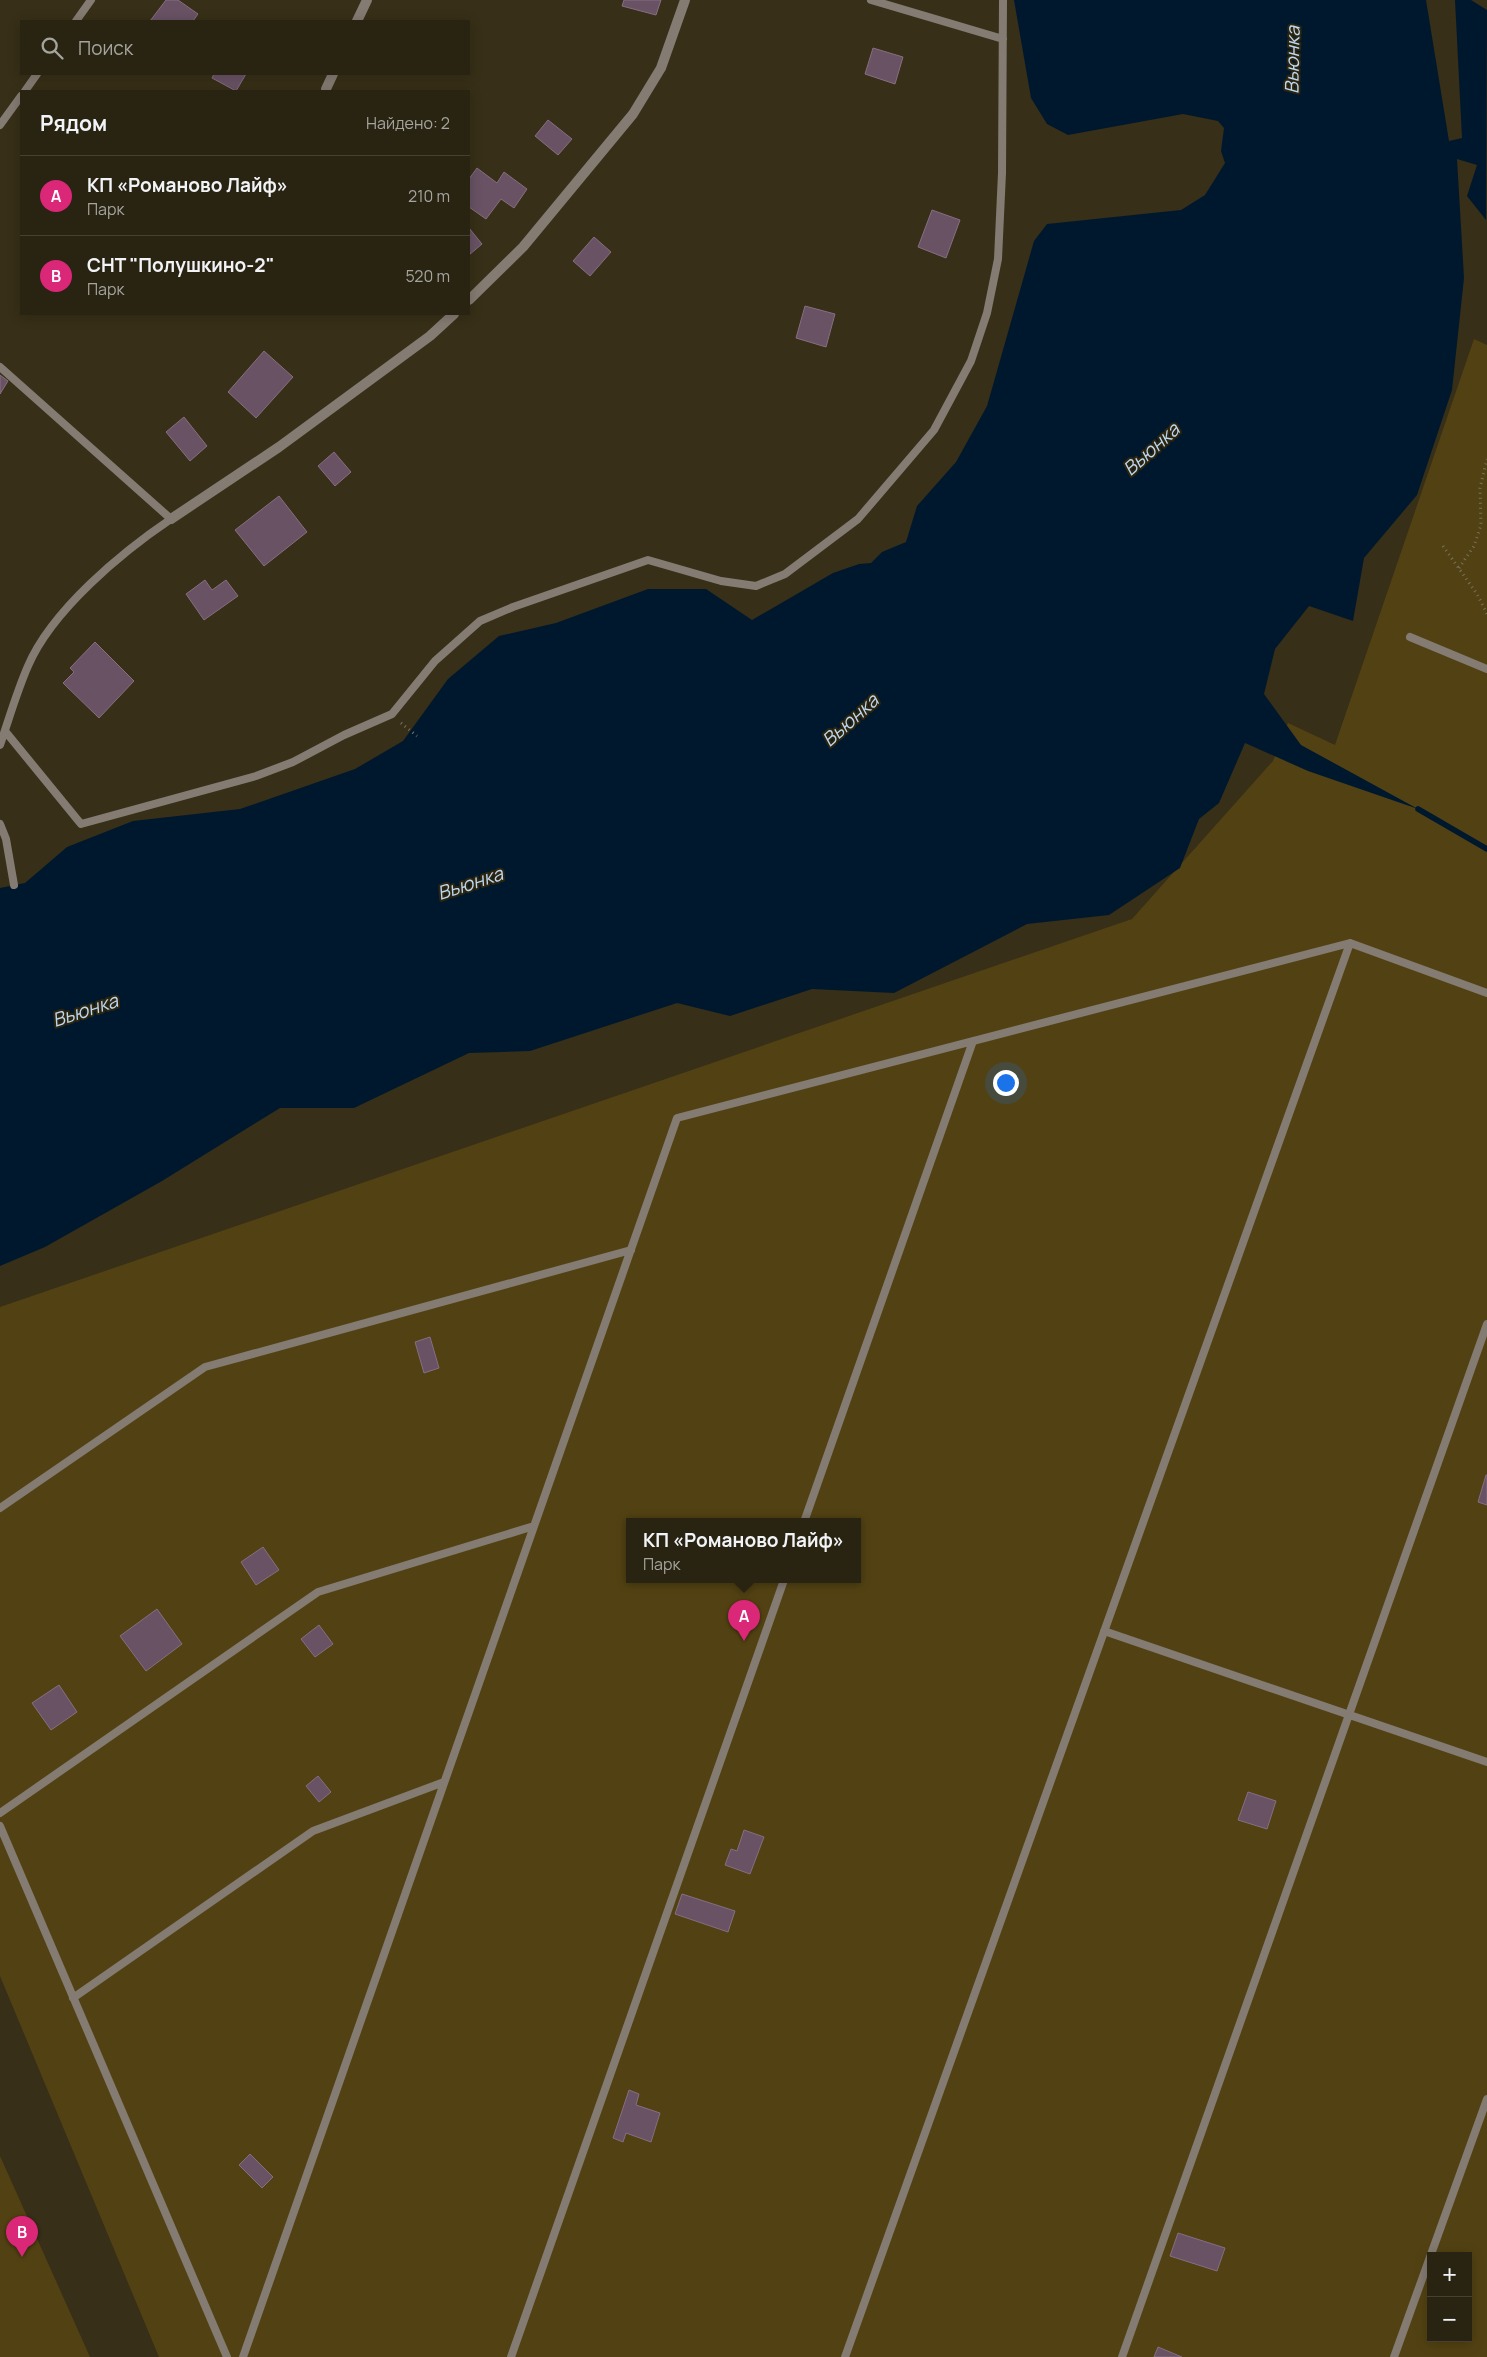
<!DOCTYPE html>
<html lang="ru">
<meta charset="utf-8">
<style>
body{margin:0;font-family:Manrope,sans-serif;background:#352f1f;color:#f1f3f6}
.controls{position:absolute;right:15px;bottom:15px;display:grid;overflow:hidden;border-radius:0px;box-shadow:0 2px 12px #0003}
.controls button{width:45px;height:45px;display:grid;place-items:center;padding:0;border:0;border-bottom:1px solid #454031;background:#292311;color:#f1f3f6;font:25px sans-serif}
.you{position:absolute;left:1005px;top:1082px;width:18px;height:18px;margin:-12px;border:4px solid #fff;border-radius:50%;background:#1a73e8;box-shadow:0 0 0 8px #1a73e833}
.badge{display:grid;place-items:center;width:32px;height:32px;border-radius:50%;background:#db2777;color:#fff;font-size:16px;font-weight:700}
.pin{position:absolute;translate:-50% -41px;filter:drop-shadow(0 1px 2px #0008)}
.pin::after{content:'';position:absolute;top:26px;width:18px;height:15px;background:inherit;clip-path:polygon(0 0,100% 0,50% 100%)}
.popup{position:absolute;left:626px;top:1518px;width:235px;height:65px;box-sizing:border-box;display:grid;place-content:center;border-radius:0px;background:#292311;filter:drop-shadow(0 1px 4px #0005);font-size:16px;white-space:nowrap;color:#a5a49f}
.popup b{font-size:19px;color:#f1f3f6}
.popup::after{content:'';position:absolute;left:50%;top:100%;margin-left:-10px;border:10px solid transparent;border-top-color:#292311}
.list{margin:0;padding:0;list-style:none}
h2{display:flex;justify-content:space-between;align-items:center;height:65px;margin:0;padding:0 20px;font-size:21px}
h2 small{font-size:16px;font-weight:400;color:#a5a49f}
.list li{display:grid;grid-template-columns:32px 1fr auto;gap:15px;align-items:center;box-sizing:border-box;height:80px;padding:0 20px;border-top:1px solid #454031}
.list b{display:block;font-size:19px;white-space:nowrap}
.list p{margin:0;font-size:16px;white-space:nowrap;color:#a5a49f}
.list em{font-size:16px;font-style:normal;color:#a5a49f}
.icon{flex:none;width:28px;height:28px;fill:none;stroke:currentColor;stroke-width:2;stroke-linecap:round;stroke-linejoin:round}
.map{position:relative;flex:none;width:1487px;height:2357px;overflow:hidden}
.search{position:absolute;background:#292311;box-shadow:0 2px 12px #0003;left:20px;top:20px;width:450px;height:55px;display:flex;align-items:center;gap:12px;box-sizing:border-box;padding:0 18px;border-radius:0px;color:#a5a49f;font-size:19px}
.panel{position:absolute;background:#292311;box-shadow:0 2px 12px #0003;left:20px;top:90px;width:450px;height:225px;border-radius:0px}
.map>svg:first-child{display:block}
.green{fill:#524213;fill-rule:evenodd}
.water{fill:#00182e}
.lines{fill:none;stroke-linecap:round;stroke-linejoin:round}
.stream{stroke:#00182e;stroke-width:5.5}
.building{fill:#685264;stroke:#866e81}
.path{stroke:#79725e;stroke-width:3;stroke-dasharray:1 4;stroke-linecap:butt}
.service{stroke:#847b72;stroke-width:8}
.minor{stroke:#847b72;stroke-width:10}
.labels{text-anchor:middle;stroke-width:4;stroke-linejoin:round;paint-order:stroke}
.water-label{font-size:19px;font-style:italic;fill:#bcd8f3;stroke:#2d250d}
</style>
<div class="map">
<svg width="1487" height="2357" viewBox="0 0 1487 2357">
<rect width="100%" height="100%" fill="#372f17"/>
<!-- green -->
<path class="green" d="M1474,339L1487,345V2357H159L0,1976V1307L1132,919L1273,761L1288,723L1335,745ZM630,1522H858V1580H630ZM1431,2256H1468V2338H1431Z
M0,2156L90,2357H0Z"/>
<!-- water -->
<path class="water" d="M1014,0H1426L1449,141L1462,138L1455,0H1471L1487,10L1486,220L1467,196L1477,165L1457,159L1464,278L1452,390L1417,495L1364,558L1353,621L1309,606L1275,649L1264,694L1301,745L1418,809L1308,771L1245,743L1219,803L1199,819L1180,868L1109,915L1027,924L894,993L812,989L730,1016L677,1003L530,1051L469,1053L354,1108H280L162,1181L45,1247L0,1266V888L25,883L67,847L133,821L240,809L355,769L403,741L448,679L499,636L556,623L648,589H706L752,620L833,573L859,564L871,563L882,552L906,542L917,506L956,462L987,406L1034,241L1047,224L1181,210L1205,195L1225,163L1221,151L1224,128L1218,121L1183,114L1068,135L1047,124L1031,98Z"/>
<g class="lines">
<!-- stream -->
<path class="stream" d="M1418,809L1487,849"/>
</g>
<!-- building -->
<path class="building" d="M166,0H178L198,14L193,21H150Z
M624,0H661L656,15L622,6Z
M873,48L903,57L895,84L865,74Z
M214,74H246L236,91L212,78Z
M548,120L572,139L558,155L535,136Z
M477,168L497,183L504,172L527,189L514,208L501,199L486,219L469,207V179Z
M932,210L960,220L946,258L918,247Z
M469,228L482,244L469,255Z
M594,237L611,252L590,276L573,261Z
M805,306L835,314L826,347L796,338Z
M264,351L293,377L256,418L228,392Z
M0,375L8,381L0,394Z
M184,417L207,446L190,461L166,432Z
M334,452L351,472L335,486L318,466Z
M279,496L307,532L264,566L235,530Z
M205,580L212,590L226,580L238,596L204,620L186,594Z
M95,642L134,681L99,718L63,683L74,672L70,668Z
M430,1337L439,1368L424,1373L415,1342Z
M1486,1475H1487V1505L1478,1502Z
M263,1547L279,1570L256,1585L241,1562Z
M157,1609L182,1644L146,1671L120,1636Z
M319,1625L333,1644L315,1657L301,1639Z
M59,1685L77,1712L51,1730L32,1703Z
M318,1776L331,1792L319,1802L306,1786Z
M1248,1792L1276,1801L1267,1829L1238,1820Z
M744,1830L764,1837L750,1874L725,1865L731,1849L737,1851Z
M682,1894L735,1911L728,1932L675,1914Z
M629,2090L639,2094L636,2105L660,2113L651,2142L626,2133L623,2142L613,2138Z
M250,2154L273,2177L262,2188L239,2165Z
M1178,2233L1225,2248L1217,2271L1170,2256Z
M1158,2347L1182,2357H1154Z"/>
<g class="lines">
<!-- path -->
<path class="path" d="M1443,546L1477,594L1487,614
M1459,568L1474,546L1481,525L1480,488L1487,459
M401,723L417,736"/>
<!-- service -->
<path class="service" d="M871,0L1003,39
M76,21L91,0
M25,91L37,74
M0,125L21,96
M0,367L171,519C122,552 52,610 28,666C17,691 9,719 0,745
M1410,637L1487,669
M5,731L81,824L256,776L293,762L344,735L392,714L435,661L480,621L513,607L648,560L721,581L756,586L785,574L858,519L934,430L971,361L987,313L998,259L1002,173L1003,0
M0,824L6,839L14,885
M0,1508L205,1367L631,1250
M804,1522L973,1041
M1104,1631L1487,1762
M0,1813L318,1592L534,1526
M0,1826L227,2357
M73,1998L313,1831L444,1782
M243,2357L677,1118L1350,943
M511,2357L784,1580
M845,2357L1350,943L1487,993
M1122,2357L1487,1324
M1394,2357L1487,2099"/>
<!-- minor -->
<path class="minor" d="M357,21L367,0
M326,89L333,74
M469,300L523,247L633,114L661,68L685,0
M171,519L279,447L430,336L454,314"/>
</g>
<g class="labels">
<!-- water labels -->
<g class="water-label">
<text transform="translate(1292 60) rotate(-89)" y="7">Вьюнка</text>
<text transform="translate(1151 449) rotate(-42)" y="7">Вьюнка</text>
<text transform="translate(850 720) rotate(-42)" y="7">Вьюнка</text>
<text transform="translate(470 883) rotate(-18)" y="7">Вьюнка</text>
<text transform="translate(85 1010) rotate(-18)" y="7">Вьюнка</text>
</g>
</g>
</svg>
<div class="controls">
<button>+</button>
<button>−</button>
</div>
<div class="you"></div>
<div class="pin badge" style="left:744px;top:1641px">A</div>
<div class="popup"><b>КП «Романово Лайф»</b>Парк</div>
<div class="pin badge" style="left:22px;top:2257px">B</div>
<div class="search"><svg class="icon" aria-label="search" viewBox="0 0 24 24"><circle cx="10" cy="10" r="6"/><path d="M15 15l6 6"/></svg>Поиск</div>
<section class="panel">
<h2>Рядом<small>Найдено: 2</small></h2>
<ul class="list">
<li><span class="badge">A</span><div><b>КП «Романово Лайф»</b><p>Парк</p></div><em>210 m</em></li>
<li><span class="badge">B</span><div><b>СНТ &quot;Полушкино-2&quot;</b><p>Парк</p></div><em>520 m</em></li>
</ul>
</section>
</div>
